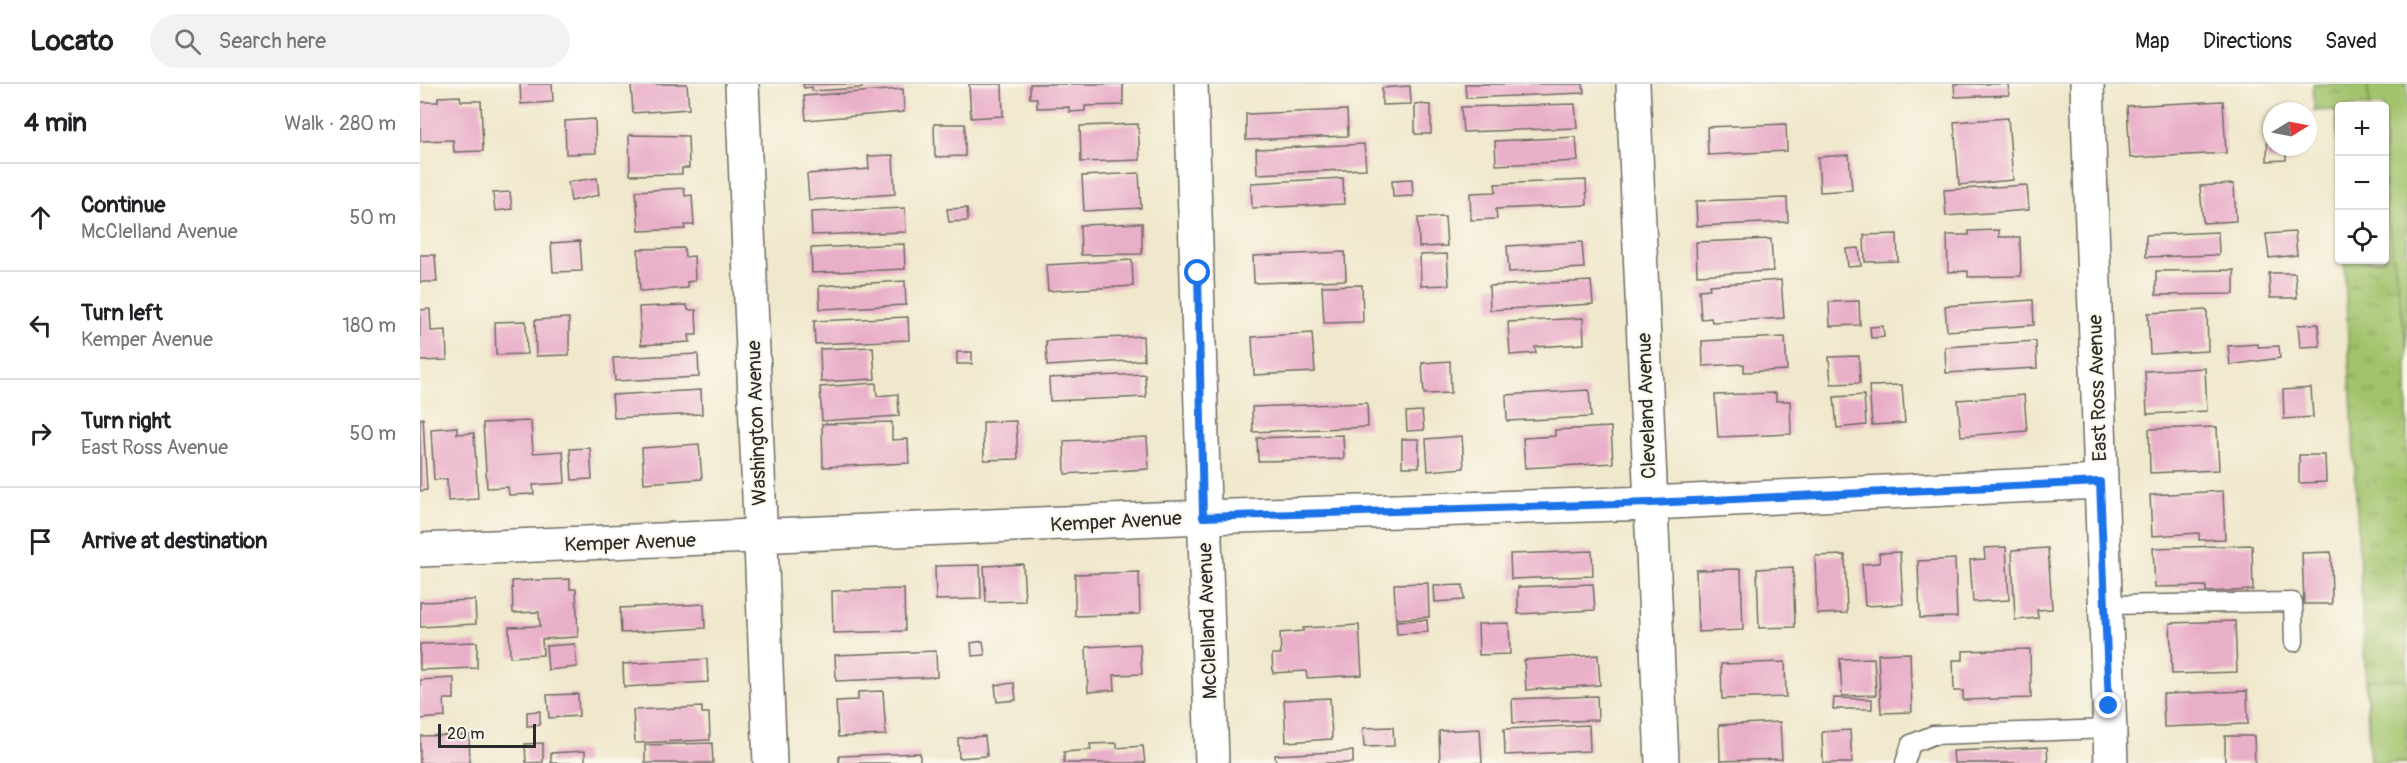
<!DOCTYPE html>
<meta charset="utf-8">
<style>
body{margin:0;font-family:Pangolin,sans-serif;background:#f2f2f2;color:#202124}
.controls{position:absolute;right:18px;top:18px;display:grid;overflow:hidden;border-radius:6px;box-shadow:0 2px 4px #0004}
.controls button{width:54px;height:54px;display:grid;place-items:center;padding:0;border:0;border-bottom:2px solid #e0e0e0;background:#fff;color:#202124;font:30px sans-serif}
.compass{position:absolute;left:1843px;top:18px;width:54px;height:54px;border-radius:50%;background:#fff;box-shadow:0 2px 4px #0004;rotate:80deg}
.scale{position:absolute;left:18px;bottom:15px;width:98px;box-sizing:border-box;padding-left:6px;border:3px solid #2b2b2b;border-top:0;font-size:16px;line-height:21px;white-space:nowrap;color:#2b2b2b;-webkit-text-stroke:4px #fbf7ec;paint-order:stroke}
.stop{position:absolute;width:18px;height:18px;margin:-14px;border:4px solid #1a73e8;border-radius:50%;background:#fff}
.stop.end{background:#1a73e8;border-color:#fff;box-shadow:0 2px 6px #0008}
.list{margin:0;padding:0;list-style:none}
h2{display:flex;justify-content:space-between;align-items:center;height:78px;margin:0;padding:0 24px;font-size:26px}
h2 small{font-size:20px;font-weight:400;color:#757577}
.list li{display:grid;grid-template-columns:39px 1fr auto;gap:18px;align-items:center;box-sizing:border-box;height:108px;padding:0 24px;border-top:2px solid #e0e0e0}
.list b{display:block;font-size:22px;white-space:nowrap}
.list p{margin:0;font-size:20px;white-space:nowrap;color:#757577}
.list em{font-size:20px;font-style:normal;color:#757577}
.icon{flex:none;width:33px;height:33px;fill:none;stroke:currentColor;stroke-width:2;stroke-linecap:round;stroke-linejoin:round}
.map{position:relative;flex:none;width:1987px;height:679px;overflow:hidden}
header{display:flex;align-items:center;gap:36px;box-sizing:border-box;height:84px;padding:0 30px;background:#fff;border-bottom:2px solid #e0e0e0}
header strong{font-size:28px}
nav{display:flex;gap:33px;margin-inline-start:auto;font-size:21px}
.search{width:420px;height:54px;background:#f2f2f2;display:flex;align-items:center;gap:15px;box-sizing:border-box;padding:0 21px;border-radius:33px;color:#757577;font-size:22px}
main{display:flex}
aside{flex:1;background:#fff}
.map>svg:first-child{display:block}
.park{fill:url(#park-tufts);stroke:#66774c;stroke-width:1.5}
.pitch{fill:#a2c36c;stroke:#66774c;stroke-width:1.5}
.building{fill:#e9afc9}
.lines{fill:none;stroke-linecap:round;stroke-linejoin:round}
.lane-casing{stroke:#706d63;stroke-width:21}
.street-casing{stroke:#706d63;stroke-width:36}
.secondary-casing{stroke:#706d63;stroke-width:36}
.lane{stroke:#fff;stroke-width:18}
.street{stroke:#fff;stroke-width:33}
.secondary{stroke:#fff;stroke-width:33}
.route{stroke:#1a73e8;stroke-width:8}
.labels{text-anchor:middle;stroke-width:4.5;stroke-linejoin:round;paint-order:stroke}
.street-label{font-size:20px;fill:#2b2b2b;stroke:#fbf7ec}
</style>
<header>
<strong>Locato</strong>
<div class="search"><svg class="icon" aria-label="search" viewBox="0 0 24 24"><circle cx="10" cy="10" r="6"/><path d="M15 15l6 6"/></svg>Search here</div>
<nav><a>Map</a><a>Directions</a><a>Saved</a></nav>
</header>
<main>
<aside>
<h2>4 min<small>Walk · 280 m</small></h2>
<ul class="list">
<li><svg class="icon" aria-label="ahead" viewBox="0 0 24 24"><path d="M12 20V5M6 11l6-6 6 6"/></svg><div><b>Continue</b><p>McClelland Avenue</p></div><em>50 m</em></li>
<li><svg class="icon" aria-label="left" viewBox="0 0 24 24"><path d="M17 20v-9H6M10 6l-5 5 5 5"/></svg><div><b>Turn left</b><p>Kemper Avenue</p></div><em>180 m</em></li>
<li><svg class="icon" aria-label="right" viewBox="0 0 24 24"><path d="M7 20v-9h11M14 6l5 5-5 5"/></svg><div><b>Turn right</b><p>East Ross Avenue</p></div><em>50 m</em></li>
<li><svg class="icon" aria-label="arrive" viewBox="0 0 24 24"><path d="M6 21V4h12l-3 4 3 4H6"/></svg><div><b>Arrive at destination</b></div></li>
</ul>
</aside>
<div class="map">
<svg width="1987" height="679" viewBox="0 0 1987 679">
<defs>
<pattern id="park-tufts" width="24" height="20" patternUnits="userSpaceOnUse" patternTransform="scale(1.5)"><rect width="24" height="20" fill="#a2c36c"/><path d="M3 7l-1-3M5 7V3M7 7l1-3M15 17l-1-3M17 17v-4M19 17l1-3" fill="none" stroke="#849f59"/></pattern>
</defs>
<rect width="100%" height="100%" fill="#fbf7ec"/>
<filter id="ink" filterUnits="userSpaceOnUse"><feTurbulence type="fractalNoise" baseFrequency=".0167" numOctaves="2"/><feDisplacementMap in="SourceGraphic" scale="12" xChannelSelector="R" yChannelSelector="G"/><feConvolveMatrix kernelMatrix="1 2 1 2 8 2 1 2 1" color-interpolation-filters="sRGB"/></filter>
<filter id="wash" filterUnits="userSpaceOnUse"><feTurbulence type="fractalNoise" baseFrequency=".008" numOctaves="4" result="noise"/><feDisplacementMap in="SourceGraphic" scale="24" xChannelSelector="R" yChannelSelector="G"/><feGaussianBlur stdDeviation="1.35" result="paint"/><feColorMatrix in="noise" values="0 0 0 0 0 0 0 0 0 0 0 0 0 0 0 0 0 1.4 0 .05"/><feComposite in="paint" operator="in"/></filter>
<g filter="url(#wash)">
<rect width="100%" height="100%" fill="#f0e8cc"/>
<!-- park -->
<path class="park" d="M1893,0H1987V679H1950L1924,176H1964V22H1920L1919,94L1916,26L1894,27Z"/>
<!-- pitch -->
<path class="pitch" d="M1947,0H1987V264L1965,116L1964,22H1950Z
M1987,595V679H1950L1947,596Z"/>
<g id="blocks">
<!-- building -->
<path class="building" d="M100,0H132L133,18L101,20Z
M211,0H267L269,25L213,29Z
M383,0H441L442,4L392,7V3L384,4Z
M549,0H582L583,32L551,34Z
M610,0H703V21L665,22V27L649,28V23L617,24V14H610Z
M1045,0H1163L1164,9L1046,14Z
M1534,0H1588L1589,11L1535,13Z
M990,2L991,20L962,21V4Z
M483,5L484,28L386,36L384,12Z
M40,12L41,17H61L63,67L34,68L33,56L0,57V18H18V13Z
M1803,17L1806,69L1710,74L1707,22Z
M995,20L1011,21V50H995Z
M1155,20L1157,44L1043,48L1041,23Z
M927,26L928,52L826,56V30Z
M1588,34L1593,96L1539,101L1534,38Z
M175,35L176,69L146,70L145,37Z
M1848,35H1852V63H1866V76L1847,77Z
M514,40H545V72L515,73Z
M718,40L720,76L661,78L660,42Z
M1366,40L1367,67L1288,71L1287,43Z
M209,51L268,52L269,84H262V90L210,91Z
M1156,53L1158,77L1076,81L1075,57Z
M944,60L946,85L837,90L836,65Z
M473,71L475,110L389,116L387,90L449,85L448,72Z
M1429,71L1432,106L1400,108L1398,73Z
M719,89L721,124L664,127L662,92Z
M177,94L179,111L151,117L148,98Z
M923,94L924,120L832,124L831,99Z
M992,95L993,112L973,113L972,96Z
M1166,96L1167,121L1076,125L1077,135L1051,136L1050,109L1076,108L1075,100Z
M1814,100L1816,137L1783,139L1780,102Z
M1607,101L1609,126L1526,132L1524,106Z
M264,104L265,112L272,111L274,141H265V145L219,147L216,107Z
M90,108L92,125L75,127L73,109Z
M1367,114L1368,138L1277,142L1276,117Z
M485,124L486,148L392,151L391,128Z
M547,124L548,137L529,138L527,125Z
M1025,133L1027,162L999,163L998,134Z
M722,139V170L661,171L660,141Z
M1579,146V153H1600L1601,192L1548,193V187L1528,188L1527,151H1549V147Z
M1798,148L1799,171L1726,173V151Z
M1875,148L1877,171L1849,174L1846,150Z
M1477,150L1478,177L1445,178L1444,151Z
M1351,155L1353,187L1277,191L1276,158Z
M160,157L162,187L133,188L131,159Z
M1162,158L1164,184L1089,188L1087,162Z
M484,160L485,185L392,189L391,164Z
M264,164L265,173L274,172L275,197L267,198L268,204L220,207L218,165Z
M1439,164L1441,182L1428,183L1426,165Z
M925,168L926,196L834,199L833,172Z
M1027,170L1029,201L1001,202L1000,171Z
M0,171H15L17,198H0Z
M712,176L713,202L628,207L626,181Z
M1814,186V210L1736,211V187Z
M1849,189H1875L1877,214H1850Z
M1361,196L1364,234L1292,238L1291,234L1281,235L1279,206L1290,205L1289,201Z
M485,197L486,221L400,225L399,202Z
M1171,197L1173,220L1070,226L1069,202Z
M942,201L943,238L904,239L902,202Z
M1613,216L1614,241L1527,247L1525,222Z
M1439,217L1440,241L1410,242L1409,218Z
M267,221L268,226H276L277,251H269L270,258L221,261L219,223Z
M10,225L11,247L26,246L27,276L0,277V226Z
M1787,226L1788,267L1730,270L1728,229Z
M488,233L489,256L395,260L394,237Z
M149,234V271L116,272L115,236Z
M1163,234L1164,260L1115,263L1116,269L1090,271L1088,238Z
M106,237L107,270L76,271L75,238Z
M1898,240L1900,262L1880,263L1878,241Z
M1463,242L1464,253L1451,254L1450,243Z
M892,249L895,288L834,291L832,253Z
M723,252L724,276L627,282L626,257Z
M1365,253L1367,286L1324,288V280L1283,282L1282,257Z
M1616,257L1617,284L1526,289L1525,263Z
M1838,260V263L1859,262L1860,274L1810,281L1808,262Z
M453,263L455,295L401,298L400,265Z
M537,268H552V280H537Z
M278,270L279,293L195,297L193,274Z
M1439,272L1440,299L1411,300L1409,273Z
M1030,277L1031,309L1004,310L1002,279Z
M1785,284L1787,327L1727,330L1725,287Z
M725,290L726,313L630,317L629,294Z
M456,299L457,312L478,310L479,332L402,337L400,303Z
M1482,301L1485,339L1452,341L1449,302Z
M1891,304L1893,333L1864,335L1863,306Z
M281,306L282,330L194,334L192,311Z
M1169,306L1171,333L1087,337L1086,311Z
M1356,309V317H1370L1371,350L1298,353L1295,311Z
M1444,311L1446,341L1417,344L1414,313Z
M1604,311L1607,347L1541,352L1538,316Z
M947,319L948,343L833,348L832,323Z
M1002,327L1004,346L987,347L986,328Z
M3,334L7,406L0,407V335Z
M111,337L113,369L143,367L145,399L113,401L114,410L89,411L88,403L67,404L63,339Z
M596,337L598,375L564,376L563,338Z
M472,338V356L488,355L489,379L403,383L402,340Z
M37,343V350L54,349L58,415L28,417L27,395L14,396L11,345Z
M1191,343L1193,379L1105,384L1103,354L1135,352V346Z
M1797,343L1799,386L1730,389L1729,345Z
M923,351L924,375L838,377L837,354Z
M1042,352L1044,384L1008,387L1006,355Z
M727,353L729,385L645,390L644,357Z
M982,355H999V383H982Z
M279,360L282,395L224,399L222,364Z
M170,364L172,395L152,396L150,365Z
M1879,371H1905L1906,398L1879,399Z
M1803,407L1805,455L1779,456V449L1732,452L1730,411Z
M1832,461L1833,506L1786,508V502L1735,503L1733,464Z
M1586,463L1589,516L1553,518L1550,476L1565,475L1564,464Z
M1628,464L1632,525L1617,526L1618,534L1595,536L1592,466Z
M1172,467L1173,492L1091,495L1090,470Z
M1480,468L1483,520L1445,522L1442,480L1460,479L1459,469Z
M1911,468L1912,520H1884L1882,469Z
M1425,471L1427,529L1397,530L1395,472Z
M1535,475L1537,533L1500,534L1498,477Z
M603,480L605,517L566,518L564,482Z
M560,481L561,515L516,516L515,482Z
M1373,483L1375,543L1339,544L1337,485Z
M1321,485L1323,546L1278,548L1276,486Z
M719,488L720,530L655,532V490Z
M150,495V505H156L158,553L122,555L123,571L90,573L89,543L120,542L119,528L93,529L92,497Z
M1008,499L1009,533L976,535L974,500Z
M1173,500L1175,526L1098,530V503Z
M1043,501L1044,516L1015,518L1014,502Z
M484,505L485,547L413,549L412,507Z
M55,516L56,540L0,543V518Z
M284,520L285,544L201,549L200,524Z
M1007,536L1008,548L977,550L976,537Z
M1815,537L1817,588L1752,590L1750,539Z
M1089,539L1090,570L1059,571L1058,540Z
M939,541L942,591L887,594L886,587L853,589L852,570H861L860,549L883,547V544Z
M563,557L565,571L552,572L551,559Z
M57,558V584L0,586V560Z
M155,560L157,583L128,586L126,562Z
M720,560L722,590L694,591L695,606L668,608L666,563Z
M1610,565L1611,614L1543,616V607H1534L1533,576H1543V567Z
M516,567L517,593L416,597L415,571Z
M1490,569L1492,628L1461,629L1458,570Z
M1178,571L1180,601L1106,606L1104,576Z
M1454,574L1456,611L1422,612L1420,575Z
M287,575L288,598L204,603L203,580Z
M1365,578L1366,613L1302,615L1301,580Z
M34,594V615H24L25,633L0,635V596Z
M594,599L596,616L577,618L575,601Z
M463,607L466,651L418,653L416,617L438,616V608Z
M1827,607L1828,640L1744,643L1743,610Z
M158,610L159,632L129,634L127,611Z
M1177,612L1178,636L1093,639L1092,615Z
M910,614L912,655L866,658L864,616Z
M1414,614L1452,615V625H1413Z
M282,623V629H289L290,656L215,659L213,626Z
M120,627V641L107,642V628Z
M1360,638L1362,675L1300,677L1299,641Z
M1169,641L1170,667L1085,671L1084,645Z
M973,643L974,662L944,663L943,644Z
M1060,645L1062,679H1020L1019,647Z
M1430,646L1432,679H1403L1402,648Z
M49,651L50,679H0V652Z
M565,652L567,672L539,674L538,654Z
M1805,652H1834L1835,679H1805Z
M123,659V678L106,679L105,660Z
M292,659L293,679H225V661Z
M697,659V664L723,662L725,679H644V668L671,666L670,660Z
M1627,663L1628,679H1534L1533,667Z
M165,667V679H131V669Z
M933,667V679H856L855,671Z
M500,669V679H419V672Z"/>
</g>
</g>
<g filter="url(#ink)">
<use href="#blocks" fill-opacity="0" stroke="#706d63" stroke-width="1.5"/>
<g class="lines">
<!-- lane casing -->
<g class="lane-casing">
<path id="lane" d="M1685,521L1873,518L1874,558
M1485,679L1491,660L1513,651L1690,645"/>
</g>
<!-- street casing -->
<g class="street-casing">
<path id="street" d="M322,0L350,679
M771,0L792,679
M1213,0L1242,679
M0,466L783,433L1230,419L1680,398"/>
</g>
<!-- secondary casing -->
<g class="secondary-casing">
<path id="secondary" d="M1667,0L1691,679"/>
</g>
<!-- lane -->
<use href="#lane" class="lane"/>
<!-- street -->
<use href="#street" class="street"/>
<!-- secondary -->
<use href="#secondary" class="secondary"/>
</g>
</g>
<g class="lines" filter="url(#ink)">
<!-- route -->
<path class="route" d="M778,189L783,433L1230,419L1680,398L1689,622"/>
</g>
<g class="labels">
<!-- street labels -->
<g class="street-label">
<text transform="translate(1677 304) rotate(-92)" y="7">East Ross Avenue</text>
<text transform="translate(1226 322) rotate(-92)" y="7">Cleveland Avenue</text>
<text transform="translate(336 339) rotate(-92)" y="7">Washington Avenue</text>
<text transform="translate(696 437) rotate(-3)" y="7">Kemper Avenue</text>
<text transform="translate(210 458) rotate(-2)" y="7">Kemper Avenue</text>
<text transform="translate(787 537) rotate(-92)" y="7">McClelland Avenue</text>
</g>
</g>
</svg>
<div class="controls">
<button>+</button>
<button>−</button>
<button><svg class="icon" aria-label="locate" viewBox="0 0 24 24"><circle cx="12" cy="12" r="6"/><path d="M12 2v4M12 18v4M2 12h4M18 12h4"/></svg></button>
</div>
<svg class="compass" viewBox="-18 -18 36 36"><path d="M0-13l5 13h-10z" fill="#e53935"/><path d="M0 13l5-13h-10z" fill="#757577"/></svg>
<div class="scale">20 m</div>
<div class="stop" style="left:778px;top:189px"></div>
<div class="stop end" style="left:1689px;top:622px"></div>
</div>
</main>
